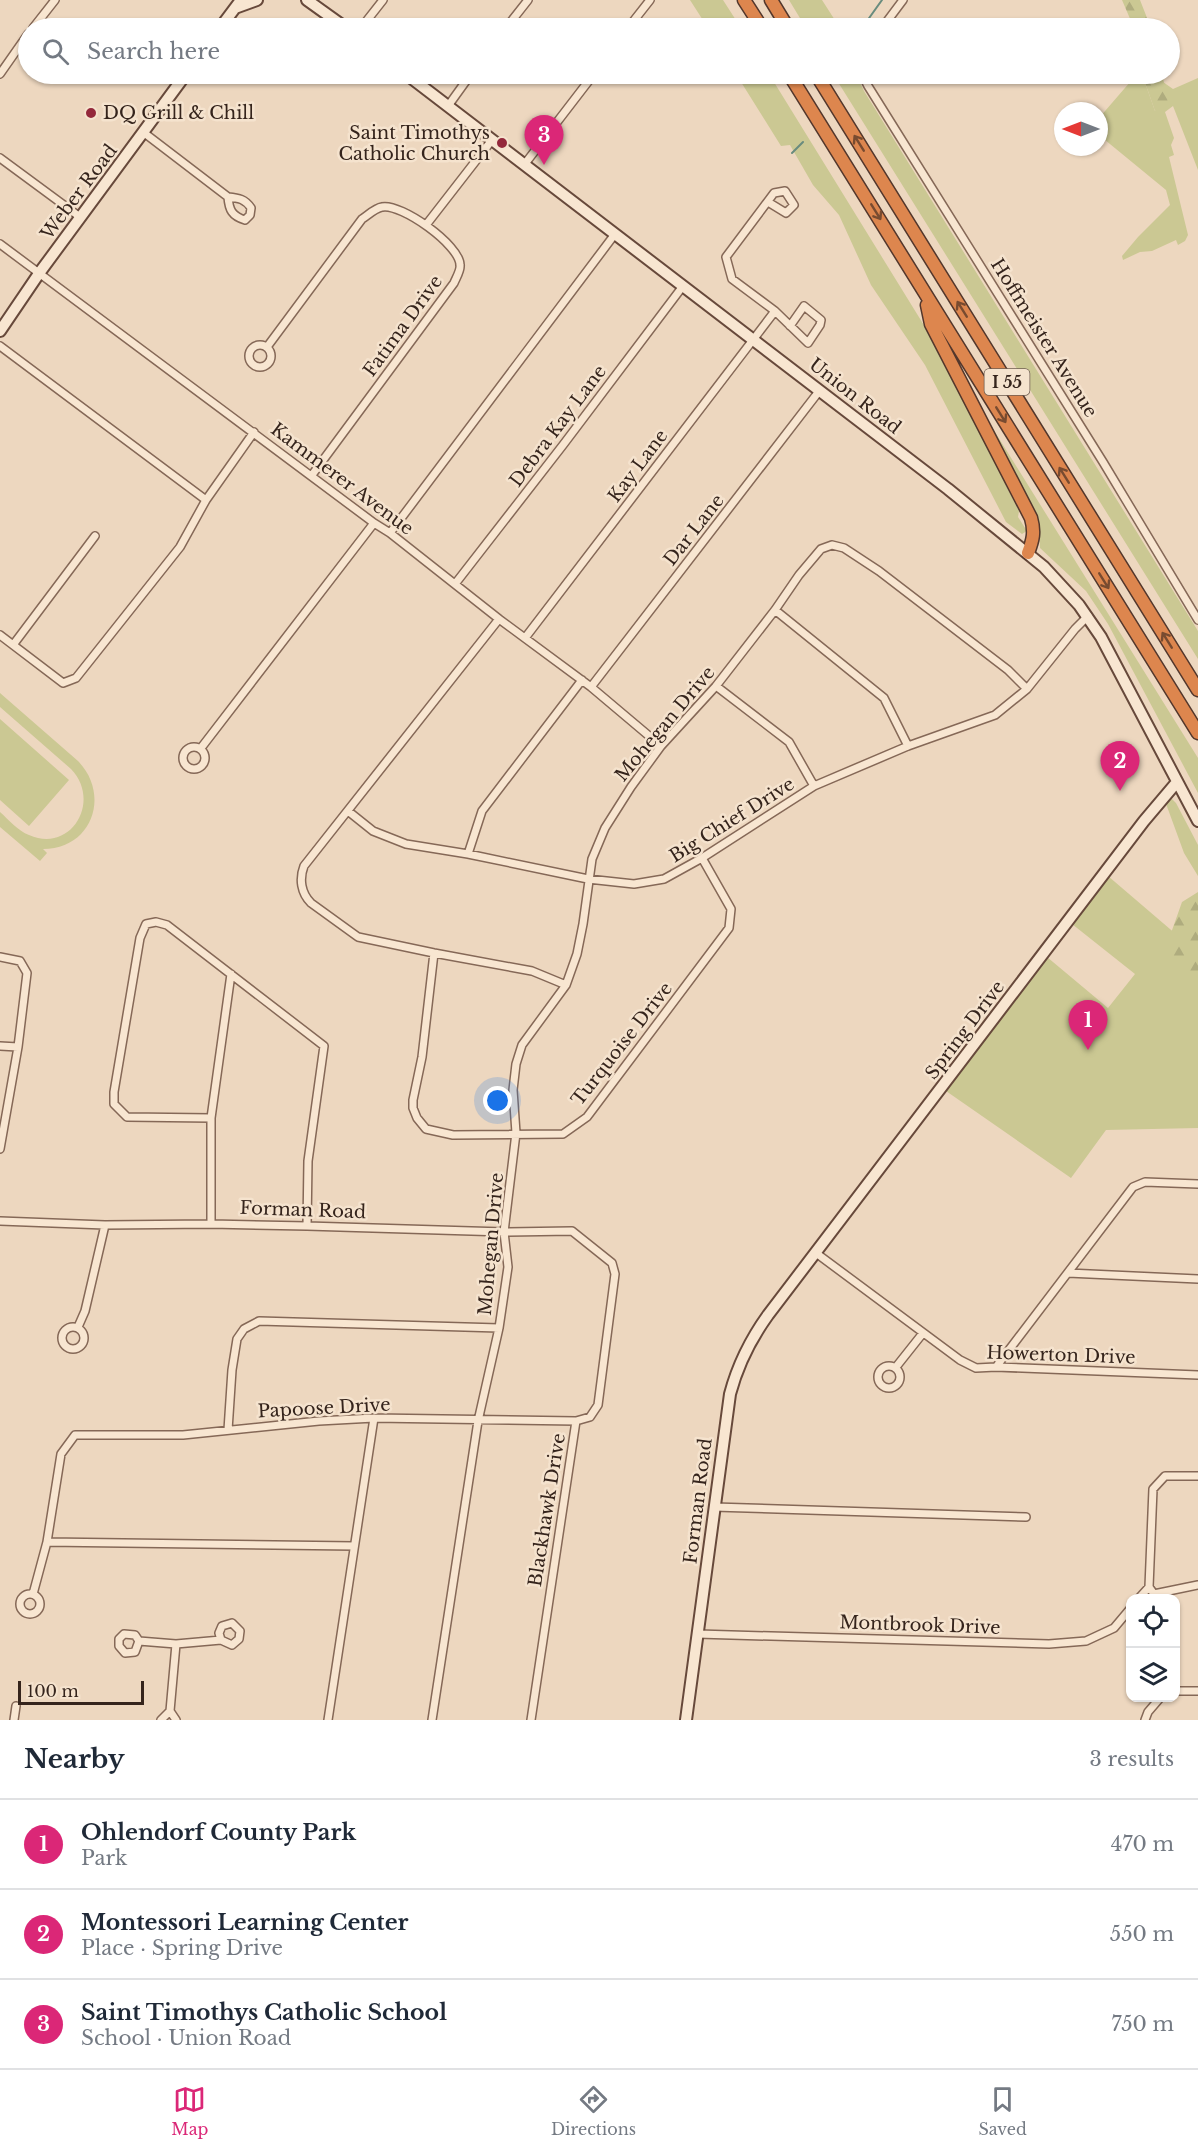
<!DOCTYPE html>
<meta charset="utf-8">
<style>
body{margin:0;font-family:"Libre Baskerville",serif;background:#f2f2f3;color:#1f2937}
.controls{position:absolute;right:18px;bottom:18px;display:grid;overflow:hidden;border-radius:12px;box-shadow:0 2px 4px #0004}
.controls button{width:54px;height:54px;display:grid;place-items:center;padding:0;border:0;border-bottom:2px solid #e0e1e3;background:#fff;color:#1f2937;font:30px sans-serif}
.compass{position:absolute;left:1054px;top:102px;width:54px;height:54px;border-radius:50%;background:#fff;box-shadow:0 2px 4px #0004;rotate:270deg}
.scale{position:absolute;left:18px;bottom:15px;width:126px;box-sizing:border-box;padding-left:6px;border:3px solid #35241c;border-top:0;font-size:16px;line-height:21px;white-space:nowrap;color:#35241c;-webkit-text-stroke:4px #f5e3ce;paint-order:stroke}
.you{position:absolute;left:498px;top:1101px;width:21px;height:21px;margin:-15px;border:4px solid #fff;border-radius:50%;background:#1a73e8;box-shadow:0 0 0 9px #1a73e833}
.badge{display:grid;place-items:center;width:39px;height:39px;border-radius:50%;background:#db2777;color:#fff;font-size:20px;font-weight:700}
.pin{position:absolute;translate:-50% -50px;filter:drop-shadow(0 2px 3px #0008)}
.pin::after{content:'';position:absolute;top:32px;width:21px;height:18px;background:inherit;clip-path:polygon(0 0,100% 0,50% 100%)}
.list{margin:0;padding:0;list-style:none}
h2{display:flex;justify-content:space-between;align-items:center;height:78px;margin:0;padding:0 24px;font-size:26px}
h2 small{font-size:20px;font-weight:400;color:#747a83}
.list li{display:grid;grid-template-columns:39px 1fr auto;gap:18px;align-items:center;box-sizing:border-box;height:90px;padding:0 24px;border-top:2px solid #e0e1e3}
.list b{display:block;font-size:22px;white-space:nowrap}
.list p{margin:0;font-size:20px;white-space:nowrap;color:#747a83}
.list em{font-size:20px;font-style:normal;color:#747a83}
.icon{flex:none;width:33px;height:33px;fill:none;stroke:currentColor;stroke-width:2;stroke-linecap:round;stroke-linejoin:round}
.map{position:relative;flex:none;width:1198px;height:1720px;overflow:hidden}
.search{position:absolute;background:#fff;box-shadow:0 2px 4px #0004;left:18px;right:18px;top:18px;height:66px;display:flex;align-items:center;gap:15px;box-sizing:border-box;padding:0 21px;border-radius:33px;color:#747a83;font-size:22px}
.sheet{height:348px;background:#fff}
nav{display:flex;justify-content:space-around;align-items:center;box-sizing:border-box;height:84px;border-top:2px solid #e0e1e3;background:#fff;font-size:16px;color:#747a83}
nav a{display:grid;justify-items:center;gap:3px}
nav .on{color:#db2777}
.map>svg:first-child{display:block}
.green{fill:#cbc893}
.forest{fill:url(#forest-firs)}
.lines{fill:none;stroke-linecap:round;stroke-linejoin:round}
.stream{stroke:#698c7e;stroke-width:2}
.street-casing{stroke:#856857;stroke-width:10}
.secondary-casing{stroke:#67493b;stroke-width:14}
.highway-casing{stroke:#53372c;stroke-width:15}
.street{stroke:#f8e6d1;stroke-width:7}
.secondary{stroke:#f8e6d1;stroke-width:10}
.highway{stroke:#dd864e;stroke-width:12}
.oneway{stroke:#784b30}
.poi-dot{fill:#94283b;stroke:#f5e3ce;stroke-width:2}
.labels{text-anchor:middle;stroke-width:5;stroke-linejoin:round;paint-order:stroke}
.shield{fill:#f5e3ce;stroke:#6f5d51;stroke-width:1.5}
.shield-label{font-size:16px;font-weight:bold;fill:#35241c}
.poi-label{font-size:18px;fill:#35241c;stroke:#f5e3ce;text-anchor:start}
.street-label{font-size:18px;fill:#35241c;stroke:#f5e3ce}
</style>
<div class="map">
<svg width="1198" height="1720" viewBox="0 0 1198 1720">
<defs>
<pattern id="forest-firs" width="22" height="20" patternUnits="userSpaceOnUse" patternTransform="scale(1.5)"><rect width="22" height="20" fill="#cbc893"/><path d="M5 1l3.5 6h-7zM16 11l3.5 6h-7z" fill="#afac7e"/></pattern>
</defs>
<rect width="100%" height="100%" fill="#edd7bf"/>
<!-- green -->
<path class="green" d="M690,0H723L741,28H708Z
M789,0H822L840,28H806Z
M736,74H769L930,335L1019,511L1018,517L1027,531L1022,534L1006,522L925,365L871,285L839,215L813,185L790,145L781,146Z
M833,74H856L864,91L1198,631V659Z
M1137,74H1142L1155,111L1167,100L1163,82L1173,89L1198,78V170L1173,106L1165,112L1174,138L1171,145L1174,155L1169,157L1188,235L1185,241L1178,245L1176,240L1152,251L1140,252L1123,260L1122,256L1138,237L1170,205L1166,190L1099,135V118Z
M990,424L1198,758V793L1108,624L1086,591L1040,548L1039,523Z
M0,693L78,761C111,795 92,849 43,849L47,853L40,861L0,827V812C9,820 18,831 29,835C71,854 102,801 71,769L0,707Z
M0,719L69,780L29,826L0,800Z
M1171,798L1176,803L1198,845V876L1184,853L1165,801Z
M1108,876L1198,953V1128L1106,1130L1071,1178L946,1091L1047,957L1108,1008L1135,974L1072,924Z"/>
<!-- forest -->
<path class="forest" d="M1122,0H1140L1151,28H1134Z
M1142,74H1162L1168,100L1162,109L1155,111Z
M1198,892V986L1165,950L1182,902Z"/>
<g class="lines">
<!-- stream -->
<path class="stream" d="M862,28L882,0
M792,153L803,142"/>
<!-- street casing -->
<g class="street-casing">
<path id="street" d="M33,28L55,0
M361,28L383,0
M506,28L528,0
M628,28L650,0
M882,28L903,0
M0,74L28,34
M862,74L868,86L1103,462L1198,620
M448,106L471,74
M143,132L228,197C229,210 232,216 245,220L250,215L251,208C245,199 239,198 228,197
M0,158L80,217
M524,165L594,74
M768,202L786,213L794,205L785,191L774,193L726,257L732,279L775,311L808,343L820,325L821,320L804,306L790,326
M426,225L492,140
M0,244L374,523L390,533L499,619L591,687L661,746
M249 356a11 11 0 1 1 22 0a11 11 0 1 1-22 0Z
M0,346L206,500
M267,347L362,219C367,216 375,208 382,207C401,203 460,245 460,265C461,270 456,278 454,283L312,475
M390,533L615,234
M455,584L563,445L683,286
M775,610L884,698L908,746
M499,619L304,866C299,879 301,893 311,903L358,937L434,953L532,971L566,985
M0,635L63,683L76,678L180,547L206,500L254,432
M525,638L775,311
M13,645L95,536
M716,686L789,742L814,786
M591,687L820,390
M183 758a11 11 0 1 1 22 0a11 11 0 1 1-22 0Z
M201,748L374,523
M348,811L373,831L406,844L468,854L588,879L634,884L664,879L702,858L814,786L908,746L995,715L1027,689L1075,629L1088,616
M468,854L482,811L582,680
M434,953L422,1057L413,1100V1108L417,1118L426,1129L453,1135L563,1134L587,1117L729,928L731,909L702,858
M0,957L20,961L27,973L18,1047L0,1149
M0,1046L18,1047
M211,1118L127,1117L114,1104V1092L140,938L146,924L156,922L167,925L324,1046L308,1161L307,1226
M0,1221L105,1225L211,1224L307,1226L504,1232L572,1231L612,1263L615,1274L598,1405L590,1417L576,1421L531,1720
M211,1224V1118L231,974
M816,1253L960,1360L976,1368L996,1367L1198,1375
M1068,1273L1198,1279
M62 1338a11 11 0 1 1 22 0a11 11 0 1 1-22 0Z
M78,1327L85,1311L105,1225
M878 1377a11 11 0 1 1 22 0a11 11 0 1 1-22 0Z
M896,1367L923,1333
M996,1367L1133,1187L1145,1182L1198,1184
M228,1430L232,1370L237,1339L244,1329L259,1321L499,1328
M714,1507L1026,1517
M47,1542L354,1546
M1149,1587L1153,1489L1165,1476H1198
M20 1604a10 10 0 1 1 20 0a10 10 0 1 1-20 0Z
M33,1594L47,1542L61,1454L75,1435H183L319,1421L374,1418L576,1421
M1139,1598L1149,1587L1154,1594L1198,1585
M698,1634L1049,1644L1086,1641L1114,1628L1130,1609
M139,1641L135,1652L125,1653L119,1646V1639L124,1634L135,1635L139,1641L176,1644L221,1640L232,1645L239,1639L240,1631L232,1623L222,1626L219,1633L221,1640
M1176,1691H1198
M14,1720L16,1706
M161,1720L170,1711
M176,1720L170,1711L176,1644
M328,1720L374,1418
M432,1720L478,1421L499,1328L508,1267L504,1232L516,1133L513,1090L516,1064L522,1045L566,985L577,954L583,924L592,859L605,828L631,787L661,746L716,686L775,610L799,575L821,549L832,545L844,548L879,571L1008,670L1027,689
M1145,1720L1148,1712L1160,1698"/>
</g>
<!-- secondary casing -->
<g class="secondary-casing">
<path id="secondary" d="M307,0L346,28
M235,8L257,0
M220,28L241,0
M406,74L948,489L1044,567L1079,605L1101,637L1198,821
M0,331L40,272L186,74
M686,1720L730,1394C738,1364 750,1340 768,1315L1144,821L1177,782"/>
</g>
<!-- highway casing -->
<g class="highway-casing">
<path id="highway" d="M744,0L762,28
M771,0L788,28
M789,74L1198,733
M816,74L1198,690
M927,305L931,324L1031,518C1035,532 1033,540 1028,553"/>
</g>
<!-- street -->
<use href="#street" class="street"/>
<!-- secondary -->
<use href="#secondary" class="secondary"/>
<!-- highway -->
<use href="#highway" class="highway"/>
</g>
<!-- one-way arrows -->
<defs><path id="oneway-shaft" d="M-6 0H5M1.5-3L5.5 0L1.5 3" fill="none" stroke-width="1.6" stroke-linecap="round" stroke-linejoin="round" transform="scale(1.5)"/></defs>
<g class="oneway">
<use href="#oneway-shaft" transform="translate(859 143) rotate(-122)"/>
<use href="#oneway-shaft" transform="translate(876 212) rotate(58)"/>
<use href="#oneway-shaft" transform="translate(962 309) rotate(-122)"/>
<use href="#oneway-shaft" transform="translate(1001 415) rotate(58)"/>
<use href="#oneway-shaft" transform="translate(1064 475) rotate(-122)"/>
<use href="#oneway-shaft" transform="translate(1104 581) rotate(58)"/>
<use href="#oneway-shaft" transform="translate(1167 640) rotate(-122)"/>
</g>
<!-- markers -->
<g class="poi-dot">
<circle cx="91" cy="113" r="6"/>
<circle cx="502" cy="143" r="6"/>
</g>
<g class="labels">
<!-- shield labels -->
<rect class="shield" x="984.5" y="369" width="45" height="26" rx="4.5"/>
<g class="shield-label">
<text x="1007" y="388">I 55</text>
</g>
<!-- poi labels -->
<g class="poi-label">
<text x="103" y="119">DQ Grill &amp; Chill</text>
<text x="490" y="139" text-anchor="end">Saint Timothys<tspan x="490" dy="21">Catholic Church</tspan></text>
</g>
<!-- street labels -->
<g class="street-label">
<text transform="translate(79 192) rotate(-53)" y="6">Weber Road</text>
<text transform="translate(403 326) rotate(-54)" y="6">Fatima Drive</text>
<text transform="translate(1044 338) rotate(58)" y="6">Hoffmeister Avenue</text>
<text transform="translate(855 396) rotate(38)" y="6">Union Road</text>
<text transform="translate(558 426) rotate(-53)" y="6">Debra Kay Lane</text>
<text transform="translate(638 466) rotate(-53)" y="6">Kay Lane</text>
<text transform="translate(342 479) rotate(37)" y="6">Kammerer Avenue</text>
<text transform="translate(694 530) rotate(-52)" y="6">Dar Lane</text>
<text transform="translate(665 724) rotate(-50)" y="6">Mohegan Drive</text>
<text transform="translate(732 820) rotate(-32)" y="6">Big Chief Drive</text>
<text transform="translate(965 1030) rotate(-53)" y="6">Spring Drive</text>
<text transform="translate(622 1044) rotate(-52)" y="6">Turquoise Drive</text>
<text transform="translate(303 1210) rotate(2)" y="6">Forman Road</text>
<text transform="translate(491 1244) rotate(-85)" y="6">Mohegan Drive</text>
<text transform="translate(1061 1355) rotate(2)" y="6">Howerton Drive</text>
<text transform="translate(324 1408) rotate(-3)" y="6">Papoose Drive</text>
<text transform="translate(698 1501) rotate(-83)" y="6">Forman Road</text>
<text transform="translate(547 1510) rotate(-81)" y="6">Blackhawk Drive</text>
<text transform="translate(920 1625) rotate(2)" y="6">Montbrook Drive</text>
</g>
</g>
</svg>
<div class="controls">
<button><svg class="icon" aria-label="locate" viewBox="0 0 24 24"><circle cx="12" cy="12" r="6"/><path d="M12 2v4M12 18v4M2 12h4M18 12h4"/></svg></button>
<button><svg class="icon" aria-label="layers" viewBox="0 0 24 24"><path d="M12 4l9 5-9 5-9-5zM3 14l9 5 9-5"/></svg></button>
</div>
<svg class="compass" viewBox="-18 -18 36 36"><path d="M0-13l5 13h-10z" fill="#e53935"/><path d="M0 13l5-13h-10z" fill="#747a83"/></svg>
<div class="scale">100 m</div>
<div class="you"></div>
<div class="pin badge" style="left:1088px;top:1050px">1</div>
<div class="pin badge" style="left:1120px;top:791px">2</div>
<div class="pin badge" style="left:544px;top:165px">3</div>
<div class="search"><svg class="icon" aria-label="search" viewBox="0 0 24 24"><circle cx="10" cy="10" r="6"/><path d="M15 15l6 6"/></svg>Search here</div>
</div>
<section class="sheet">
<h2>Nearby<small>3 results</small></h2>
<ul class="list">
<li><span class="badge">1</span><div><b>Ohlendorf County Park</b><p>Park</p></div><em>470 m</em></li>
<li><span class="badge">2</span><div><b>Montessori Learning Center</b><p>Place · Spring Drive</p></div><em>550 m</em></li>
<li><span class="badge">3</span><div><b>Saint Timothys Catholic School</b><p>School · Union Road</p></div><em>750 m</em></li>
</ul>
</section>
<nav>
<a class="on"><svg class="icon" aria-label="map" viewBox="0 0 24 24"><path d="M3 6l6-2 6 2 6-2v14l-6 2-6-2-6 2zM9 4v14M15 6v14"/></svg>Map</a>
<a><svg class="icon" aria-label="directions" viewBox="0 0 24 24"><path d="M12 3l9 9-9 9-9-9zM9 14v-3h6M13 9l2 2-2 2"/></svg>Directions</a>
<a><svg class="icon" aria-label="saved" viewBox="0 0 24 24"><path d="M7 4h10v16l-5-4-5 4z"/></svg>Saved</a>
</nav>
